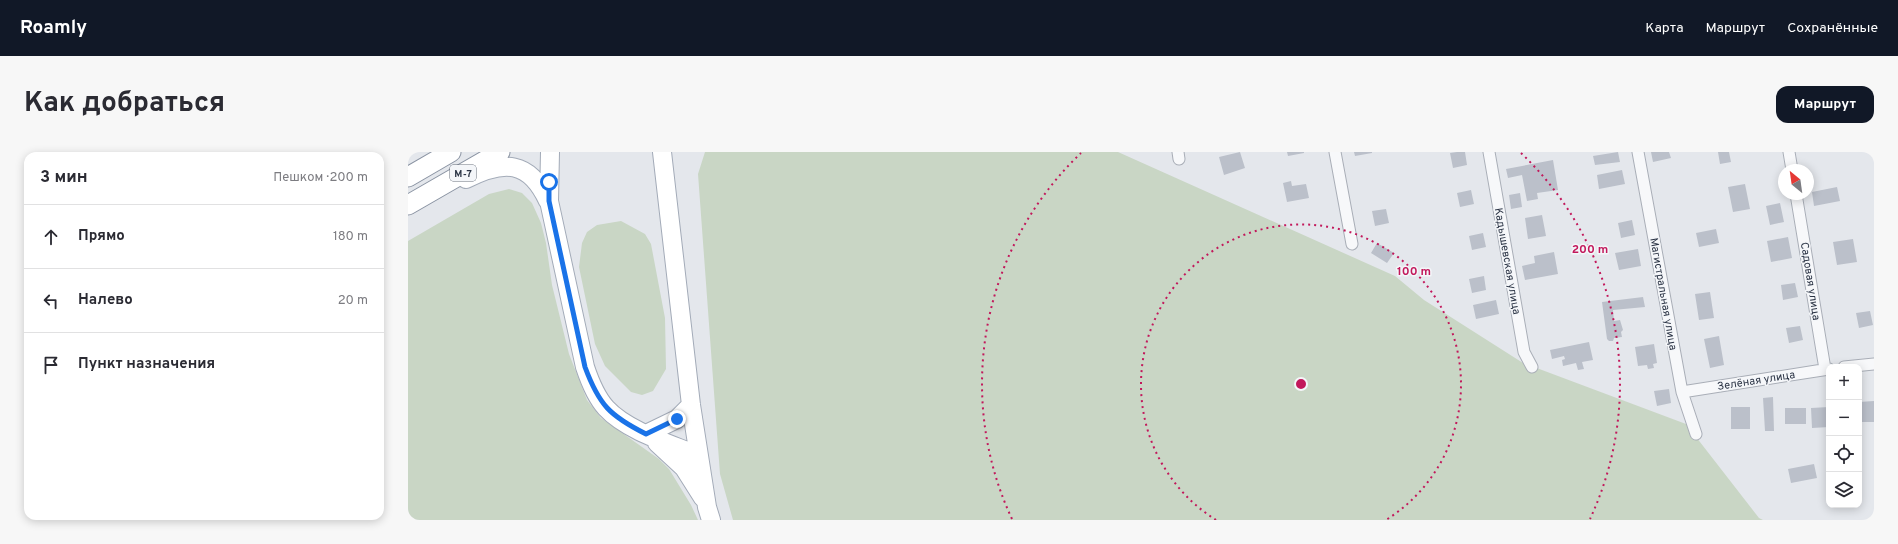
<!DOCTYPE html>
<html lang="ru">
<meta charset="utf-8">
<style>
body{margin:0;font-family:Overpass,sans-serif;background:#f7f7f7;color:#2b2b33}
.controls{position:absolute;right:12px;bottom:12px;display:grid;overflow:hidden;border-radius:8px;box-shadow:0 2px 10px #0003}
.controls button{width:36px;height:36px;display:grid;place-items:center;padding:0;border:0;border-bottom:1px solid #e1e1e2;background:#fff;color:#2b2b33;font:20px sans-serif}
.compass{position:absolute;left:1370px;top:12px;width:36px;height:36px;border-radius:50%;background:#fff;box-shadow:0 2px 10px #0003;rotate:331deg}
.stop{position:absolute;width:12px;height:12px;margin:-9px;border:3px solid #1a73e8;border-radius:50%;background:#fff}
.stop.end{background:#1a73e8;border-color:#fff;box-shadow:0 1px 4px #0008}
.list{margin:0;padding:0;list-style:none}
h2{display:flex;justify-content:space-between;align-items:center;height:52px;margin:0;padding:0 16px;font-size:17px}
h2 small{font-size:13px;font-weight:400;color:#7c7c81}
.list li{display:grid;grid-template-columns:26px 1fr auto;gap:12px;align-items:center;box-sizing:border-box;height:64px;padding:0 16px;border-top:1px solid #e1e1e2}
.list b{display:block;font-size:15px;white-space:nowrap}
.list em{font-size:13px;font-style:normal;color:#7c7c81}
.icon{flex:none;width:22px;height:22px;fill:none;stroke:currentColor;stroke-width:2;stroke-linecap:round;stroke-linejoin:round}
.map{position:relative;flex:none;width:1466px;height:368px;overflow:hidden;border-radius:12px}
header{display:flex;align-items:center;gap:24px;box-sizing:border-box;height:56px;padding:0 20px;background:#111827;color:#fff}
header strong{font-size:19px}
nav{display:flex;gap:22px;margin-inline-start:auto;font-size:14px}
.intro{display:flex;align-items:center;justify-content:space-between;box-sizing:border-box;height:96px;padding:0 24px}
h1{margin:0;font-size:28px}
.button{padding:10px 18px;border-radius:12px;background:#111827;color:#fff;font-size:14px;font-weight:700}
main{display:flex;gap:24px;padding:0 24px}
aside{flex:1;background:#fff;border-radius:12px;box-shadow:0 2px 10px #0003}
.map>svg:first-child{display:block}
.green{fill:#c9d6c5}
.building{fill:#bbc0ca}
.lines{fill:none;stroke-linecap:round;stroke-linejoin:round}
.minor-casing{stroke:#a9aeb7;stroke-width:13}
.primary-casing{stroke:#a3abb8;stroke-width:20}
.trunk-casing{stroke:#8b94a3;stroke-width:21}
.minor{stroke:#f7f8fa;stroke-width:11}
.primary{stroke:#fff;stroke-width:18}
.trunk{stroke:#fff;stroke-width:19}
.route{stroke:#1a73e8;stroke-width:5}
.ring{fill:none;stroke:#c2185b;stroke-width:2;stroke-dasharray:2 4}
.labels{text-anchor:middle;stroke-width:3;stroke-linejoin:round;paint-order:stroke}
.shield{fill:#f4f6f9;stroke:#676e7b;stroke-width:1}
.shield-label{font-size:10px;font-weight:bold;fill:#2b3445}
.street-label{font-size:11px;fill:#2b3445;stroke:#f4f6f9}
.centre{fill:#c2185b;stroke:#f4f6f9;stroke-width:2}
.ring-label{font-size:12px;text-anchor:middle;font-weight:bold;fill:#c2185b;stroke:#f4f6f9;stroke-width:3;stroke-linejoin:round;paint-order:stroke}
</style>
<header>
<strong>Roamly</strong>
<nav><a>Карта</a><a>Маршрут</a><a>Сохранённые</a></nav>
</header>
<div class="intro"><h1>Как добраться</h1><a class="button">Маршрут</a></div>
<main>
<aside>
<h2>3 мин<small>Пешком · 200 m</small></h2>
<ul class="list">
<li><svg class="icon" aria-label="ahead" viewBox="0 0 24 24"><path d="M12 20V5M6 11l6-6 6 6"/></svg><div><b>Прямо</b></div><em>180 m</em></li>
<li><svg class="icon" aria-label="left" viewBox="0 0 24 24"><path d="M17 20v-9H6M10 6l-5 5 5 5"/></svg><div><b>Налево</b></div><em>20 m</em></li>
<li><svg class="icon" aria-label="arrive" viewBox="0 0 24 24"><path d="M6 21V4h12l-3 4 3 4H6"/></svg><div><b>Пункт назначения</b></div></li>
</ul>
</aside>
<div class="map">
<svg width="1466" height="368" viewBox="0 0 1466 368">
<rect width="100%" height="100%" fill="#e4e7ec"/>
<!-- green -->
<path class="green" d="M297,0H710L987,124L1016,148L1115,211L1278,272L1351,366L1355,368H325L312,322L290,22Z
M101,37L114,41L124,51L133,71L138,91L144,133L161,202L179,248L193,266L251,307L261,317L283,353L290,368H0V89L81,42Z
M213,69L237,82L243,92L257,166L258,217L245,239L234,243L223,240L197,214L187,192L171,115L174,91L179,80L189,73Z"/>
<!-- building -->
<path class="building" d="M832,0L837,16L816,23L811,5Z
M879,0H896V1L880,4Z
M946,0H964V1L947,4Z
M1049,0H1057L1059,13L1045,16L1042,1Z
M1210,0L1212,10L1187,13L1185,4Z
M1243,0H1261L1263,6L1245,10Z
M1310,0H1321L1323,10L1312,12Z
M1145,8L1150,38L1129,41L1130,47L1119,49L1114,23L1100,26L1098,17Z
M1214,18L1217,32L1191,37L1189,23Z
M883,29L884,34L898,32L901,46L879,50L875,31Z
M1337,32L1342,57L1325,60L1320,35Z
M1429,35L1432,49L1406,54L1404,40Z
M1063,38L1066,52L1052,55L1049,41Z
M1112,41L1114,55L1103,57L1101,43Z
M1372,51L1376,70L1362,73L1358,54Z
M978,57L981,71L967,74L964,59Z
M1134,63L1138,84L1120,87L1117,66Z
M1224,68L1227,83L1213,86L1210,71Z
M1308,77L1311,91L1291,95L1288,81Z
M1075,81L1078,95L1064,98L1061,84Z
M1380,85L1384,106L1363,110L1359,89Z
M1445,87L1449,110L1429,113L1425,90Z
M969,91L986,101L979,111L963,101Z
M1230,97L1233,114L1211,118L1207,101Z
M1146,100L1150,122L1117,128L1114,114L1127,111L1126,104Z
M1076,124L1078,138L1064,141L1061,127Z
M1387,131L1390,145L1375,148L1373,133Z
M1302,140L1306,166L1291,168L1287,142Z
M1235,145L1237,155L1205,158L1206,169L1212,168L1215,178L1213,180L1214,185L1206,186L1205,189H1201L1199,187L1194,150Z
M1088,148L1091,162L1068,167L1065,153Z
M1462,159L1465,173L1451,176L1448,161Z
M1392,174L1395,188L1381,191L1378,176Z
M1311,184L1316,213L1302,216L1296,187Z
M1181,190L1185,208L1174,210L1176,217L1170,218L1168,211L1155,214L1154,208L1157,207L1156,204L1144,207L1142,198Z
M1246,192L1249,211L1245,212L1246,216L1240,217L1239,213L1230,214L1227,195Z
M1261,237L1263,251L1249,254L1246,239Z
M1365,245L1366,279H1357L1355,246Z
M1466,249V270H1451V250Z
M1323,255H1342V277H1323Z
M1421,255V275L1404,276L1403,256Z
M1377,256H1398V272H1377Z
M1406,312L1409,326L1383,331L1380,317Z"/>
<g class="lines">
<!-- minor casing -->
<g class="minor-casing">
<path id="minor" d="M770,0L771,7
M927,0L944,92
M1081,0L1116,200L1124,215
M1230,0L1274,240L1288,282
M1381,0L1384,18
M1388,42L1417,217
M1436,215L1466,212
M1274,240L1421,217"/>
</g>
<!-- primary casing -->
<g class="primary-casing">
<path id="primary" d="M142,0L141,49L177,215C182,230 188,245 198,256C219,279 263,292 291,304
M254,0L283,253L299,355L303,368
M58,27C96,8 121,8 140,49
M238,282L269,267L283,253
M249,291L276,316L295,346"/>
</g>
<!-- trunk casing -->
<g class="trunk-casing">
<path id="trunk" d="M0,25L43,0
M0,53L92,0"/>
</g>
<!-- minor -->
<use href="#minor" class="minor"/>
<!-- primary -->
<use href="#primary" class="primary"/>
<!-- trunk -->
<use href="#trunk" class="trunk"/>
</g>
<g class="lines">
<!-- route -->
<path class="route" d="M141,30V49L177,215C191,253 202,264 238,282L269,267"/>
</g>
<!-- distance rings -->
<g class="ring">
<path d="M808 368A160 160 0 1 1 978 368"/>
<path d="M604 367A319 319 0 0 1 673 1M1113 1A319 319 0 0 1 1182 367"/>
</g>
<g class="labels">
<!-- shield labels -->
<rect class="shield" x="42" y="13" width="26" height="16" rx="3"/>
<g class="shield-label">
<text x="55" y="25">М-7</text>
</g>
<!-- street labels -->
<g class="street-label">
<text transform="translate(1100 109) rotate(80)" y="4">Кадышевская улица</text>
<text transform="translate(1403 129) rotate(81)" y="4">Садовая улица</text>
<text transform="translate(1256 142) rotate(80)" y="4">Магистральная улица</text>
<text transform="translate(1348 228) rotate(-9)" y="4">Зелёная улица</text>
</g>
</g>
<circle cx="893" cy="232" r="6" class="centre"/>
<g class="ring-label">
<text x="1182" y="101">200 m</text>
<text x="1006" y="123">100 m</text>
</g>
</svg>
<div class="controls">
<button>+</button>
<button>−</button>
<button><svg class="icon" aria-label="locate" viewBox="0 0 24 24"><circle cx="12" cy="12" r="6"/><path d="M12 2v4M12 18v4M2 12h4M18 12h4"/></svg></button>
<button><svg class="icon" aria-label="layers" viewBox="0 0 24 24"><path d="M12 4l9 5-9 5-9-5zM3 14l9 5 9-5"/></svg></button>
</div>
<svg class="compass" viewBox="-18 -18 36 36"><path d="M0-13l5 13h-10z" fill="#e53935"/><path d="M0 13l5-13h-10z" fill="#7c7c81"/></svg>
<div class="stop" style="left:141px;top:30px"></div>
<div class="stop end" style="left:269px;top:267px"></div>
</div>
</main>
